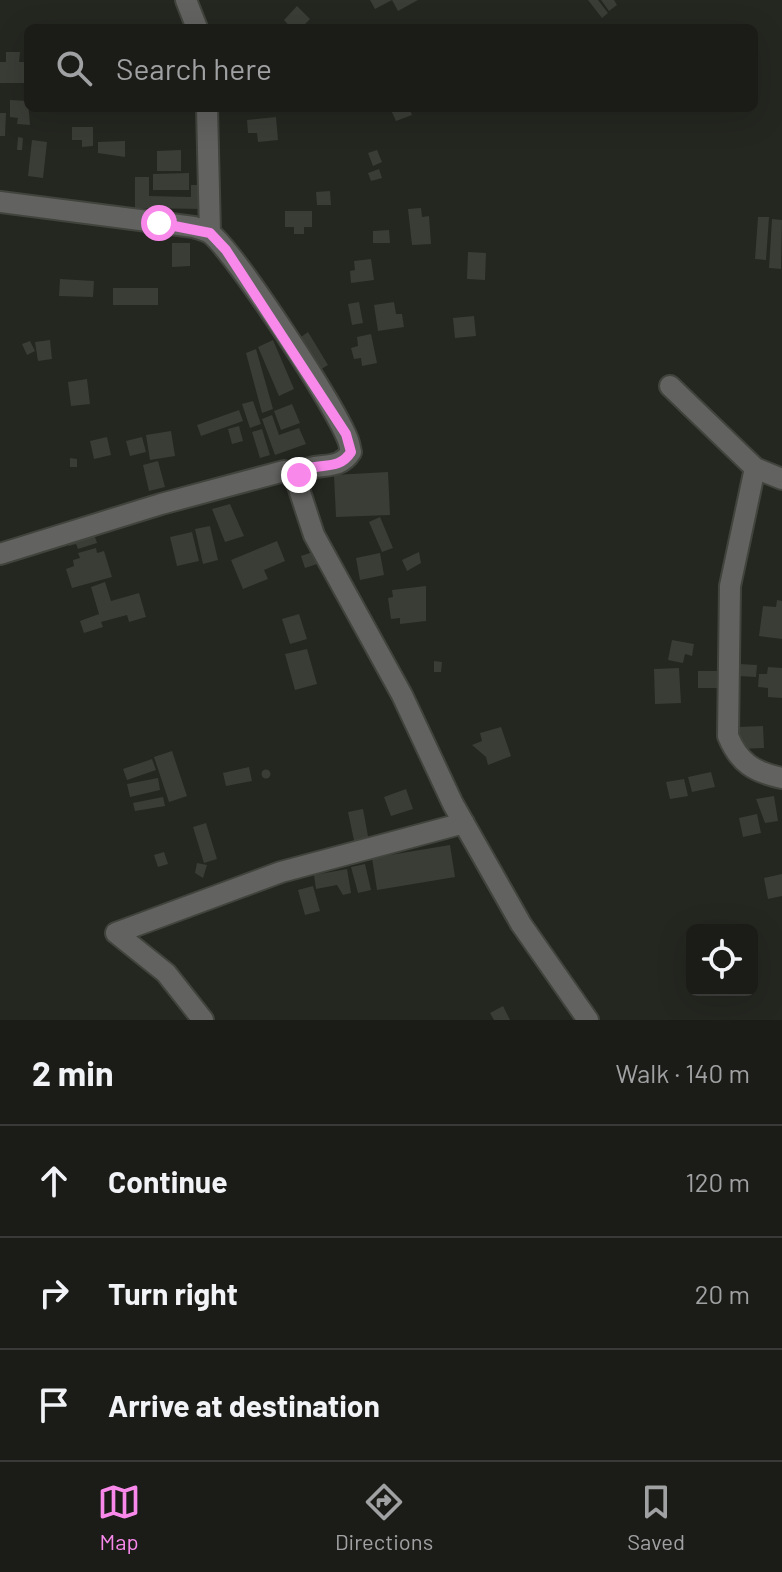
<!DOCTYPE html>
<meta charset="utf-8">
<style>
body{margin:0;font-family:Barlow,sans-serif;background:#282925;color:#f1f3f6}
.controls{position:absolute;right:24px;bottom:24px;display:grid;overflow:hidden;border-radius:12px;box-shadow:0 8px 32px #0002}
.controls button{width:72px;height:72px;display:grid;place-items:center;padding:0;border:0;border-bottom:2px solid #393a37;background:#1b1c18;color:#f1f3f6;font:40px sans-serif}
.stop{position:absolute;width:24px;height:24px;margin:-18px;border:6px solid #f888ea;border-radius:50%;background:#fff}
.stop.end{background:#f888ea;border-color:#fff;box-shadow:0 2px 8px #0008}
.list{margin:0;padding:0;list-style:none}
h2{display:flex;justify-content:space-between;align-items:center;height:104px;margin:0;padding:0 32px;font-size:34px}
h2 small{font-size:26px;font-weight:400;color:#a0a1a2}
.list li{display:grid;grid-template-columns:52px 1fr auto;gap:24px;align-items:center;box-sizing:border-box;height:112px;padding:0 32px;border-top:2px solid #393a37}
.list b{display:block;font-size:30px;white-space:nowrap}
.list em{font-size:26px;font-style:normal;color:#a0a1a2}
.icon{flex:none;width:44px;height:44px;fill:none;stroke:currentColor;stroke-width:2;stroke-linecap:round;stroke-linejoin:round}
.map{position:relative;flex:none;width:782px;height:1020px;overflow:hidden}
.search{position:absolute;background:#1b1c18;box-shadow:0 8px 32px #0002;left:24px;right:24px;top:24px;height:88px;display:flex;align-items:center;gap:20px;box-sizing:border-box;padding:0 28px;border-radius:12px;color:#a0a1a2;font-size:30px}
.sheet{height:440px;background:#1b1c18}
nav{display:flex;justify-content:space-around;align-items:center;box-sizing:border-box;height:112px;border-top:2px solid #393a37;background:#1b1c18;font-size:22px;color:#a0a1a2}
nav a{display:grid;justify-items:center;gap:4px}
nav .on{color:#f888ea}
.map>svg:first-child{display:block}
.building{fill:#3a3c36}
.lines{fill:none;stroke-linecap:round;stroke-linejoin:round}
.minor-casing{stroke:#41433d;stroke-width:24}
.minor{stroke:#626360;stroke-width:20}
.route{stroke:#f888ea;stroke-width:10}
</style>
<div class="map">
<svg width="782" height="1020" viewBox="0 0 782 1020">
<rect width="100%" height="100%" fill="#242620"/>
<!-- building -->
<path class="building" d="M370,0H392L375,9Z
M392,0H418L398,11Z
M588,0H598L608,13L602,18Z
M601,0H614L617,5L609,11Z
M297,6L310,19L301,28H291L284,20Z
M6,52H20L19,62H26V83H0V62H6Z
M10,100L28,101L30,125L17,124L18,118L10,117Z
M390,108H409L412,115L396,121Z
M0,113H6L5,136H0Z
M276,117L278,140L258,142L257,133H248L247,120Z
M72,127H93V146L82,147V140H72Z
M18,137L23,138L22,150H17Z
M32,140L47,142L43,178L28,176Z
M125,141V157L98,153V142Z
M181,150V171H157V151Z
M377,150L382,162L373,166L368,153Z
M379,169L382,178L371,181L368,173Z
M189,173V190H153V174Z
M135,177H149V196L191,197V185H203V209L135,208Z
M330,191L331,205H317L316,192Z
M421,208L422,217L429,216L431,244L412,245L408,209Z
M285,211H312V227H304V234H294V227H285Z
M758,217H769L766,260L755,259Z
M772,219L782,220L781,269L769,268Z
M389,230L390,243H373V231Z
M172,243H190V266L172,267Z
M468,252L486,253L485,280L467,279Z
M371,259L374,280L351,283L350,271L355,270L354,261Z
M60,279L94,281L93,297L59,296Z
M113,288H158V305H113Z
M359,302L363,323L352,325L348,304Z
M394,302L396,314H402L404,327L378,331L374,305Z
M474,316L476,336L455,338L453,318Z
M308,332L328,365L318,371L298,339Z
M371,334L377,363L362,366L361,358L354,359L351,348L358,346L357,337Z
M50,340L52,359L38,361L35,342Z
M273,340L294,389L279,396L258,347Z
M30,341L35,351L27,355L22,344Z
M256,349L273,409L262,413L246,353Z
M87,379L90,404L71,406L68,382Z
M253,401L261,424L250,428L242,404Z
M292,404L300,423L281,430L274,411Z
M239,410L243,421L201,436L197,425Z
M272,415L279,435L299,428L306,444L275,455L262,419Z
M239,426L243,441L232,444L228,429Z
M262,429L270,455L260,458L252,432Z
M171,431L175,456L150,460L146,435Z
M107,437L111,455L94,459L90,441Z
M142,437L146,452L130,456L126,441Z
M70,458L77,459V467H70Z
M158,461L165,487L149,491L143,465Z
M388,472L390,515L336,517L334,475Z
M230,504L244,536L225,542L212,509Z
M380,517L393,548L382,552L369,522Z
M210,526L218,560L203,564L195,529Z
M92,528L97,543L78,549L76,544L69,546L66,536Z
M192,532L199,561L177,566L170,537Z
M277,541L285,561L264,570L268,579L243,589L231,560Z
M96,548L97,553L104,551L112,577L72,588L66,569L74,566L73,560L80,558L78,553Z
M313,552L317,564L305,568L301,556Z
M419,552L421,563L407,571L402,560Z
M380,553L384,575L360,580L356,558Z
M105,582L111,601L139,593L146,617L129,622L127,615L101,622L103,627L84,633L80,621L99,614L91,587Z
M426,586V621L400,624V618L391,619L388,598L393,597L392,590Z
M777,600L782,601V639L759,636L763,606L776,607Z
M299,614L307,639L290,644L282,619Z
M672,640L694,644L692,656L685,654L683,663L668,660Z
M307,649L317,684L295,690L285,654Z
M434,661L442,662L441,672H434Z
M739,664L757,665L756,677L738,676Z
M768,667L782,668V698L768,697V688L758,687L759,674H767Z
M679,668L681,703L655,704L654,669Z
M698,671H720V688H698Z
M763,726L764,748L739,749L738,727Z
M501,727L511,756L488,765L486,757L472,745L482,741L480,733Z
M172,751L187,796L169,802L154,757Z
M152,759L156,770L127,780L123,769Z
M249,767L252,781L226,786L223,773Z
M261.5 774a4.5 4.5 0 1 1 9 0a4.5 4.5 0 1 1-9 0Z
M711,772L715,787L692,792L688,777Z
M158,778L160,790L130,797L127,784Z
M684,779L688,796L670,799L666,782Z
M406,789L413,809L391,816L384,797Z
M774,796L778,821L765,823L756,799Z
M163,797L165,806L135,811L133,803Z
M363,809L370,847L356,850L348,812Z
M757,814L761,833L743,837L739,818Z
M206,823L217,859L204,863L193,827Z
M450,845L455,877L377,890L372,858Z
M164,852L168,864L158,867L154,855Z
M197,863L207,865L203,878L195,873Z
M365,864L371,890L358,893L351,867Z
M347,869L351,893L343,895L337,885L316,889L314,875Z
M782,874V896L768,899L764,878Z
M313,886L320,911L305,915L298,890Z
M503,1006L510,1020H494L490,1013Z"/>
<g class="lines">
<!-- minor casing -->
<g class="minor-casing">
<path id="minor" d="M186,0L197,28
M207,108L210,233
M0,202L194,227C199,229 206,230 211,234C235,253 340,412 349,443L351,452C337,474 314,459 299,475L297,483L314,535L402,695L453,804L521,924L588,1020
M670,386L755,468L782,479
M755,468L730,586L728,736C739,763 754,772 782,778
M0,554L161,504L284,471L297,479
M116,933L281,872L464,823
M116,933L166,973L203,1020"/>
</g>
<!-- minor -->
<use href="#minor" class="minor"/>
</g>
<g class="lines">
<!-- route -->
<path class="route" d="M159,223L210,233L226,250L346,434L351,452C337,474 314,459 299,475"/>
</g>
</svg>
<div class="controls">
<button><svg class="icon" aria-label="locate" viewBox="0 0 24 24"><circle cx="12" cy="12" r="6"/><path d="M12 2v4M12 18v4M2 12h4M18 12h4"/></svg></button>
</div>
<div class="stop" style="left:159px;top:223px"></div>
<div class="stop end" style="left:299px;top:475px"></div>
<div class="search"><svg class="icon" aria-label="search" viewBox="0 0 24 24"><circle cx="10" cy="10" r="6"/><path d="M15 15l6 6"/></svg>Search here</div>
</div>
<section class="sheet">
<h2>2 min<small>Walk · 140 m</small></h2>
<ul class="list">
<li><svg class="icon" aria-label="ahead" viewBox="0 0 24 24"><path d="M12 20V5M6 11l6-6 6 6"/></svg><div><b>Continue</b></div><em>120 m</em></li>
<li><svg class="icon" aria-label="right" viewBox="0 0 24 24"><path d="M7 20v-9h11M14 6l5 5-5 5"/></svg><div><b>Turn right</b></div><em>20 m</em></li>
<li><svg class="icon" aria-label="arrive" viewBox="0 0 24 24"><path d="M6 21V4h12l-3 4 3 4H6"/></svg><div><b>Arrive at destination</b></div></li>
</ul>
</section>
<nav>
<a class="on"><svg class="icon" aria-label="map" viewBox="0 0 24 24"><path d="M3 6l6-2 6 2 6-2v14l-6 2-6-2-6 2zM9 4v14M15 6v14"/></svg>Map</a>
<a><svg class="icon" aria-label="directions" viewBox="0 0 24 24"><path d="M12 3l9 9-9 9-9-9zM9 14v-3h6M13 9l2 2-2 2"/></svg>Directions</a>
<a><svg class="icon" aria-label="saved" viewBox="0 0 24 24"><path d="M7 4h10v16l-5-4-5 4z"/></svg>Saved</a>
</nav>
